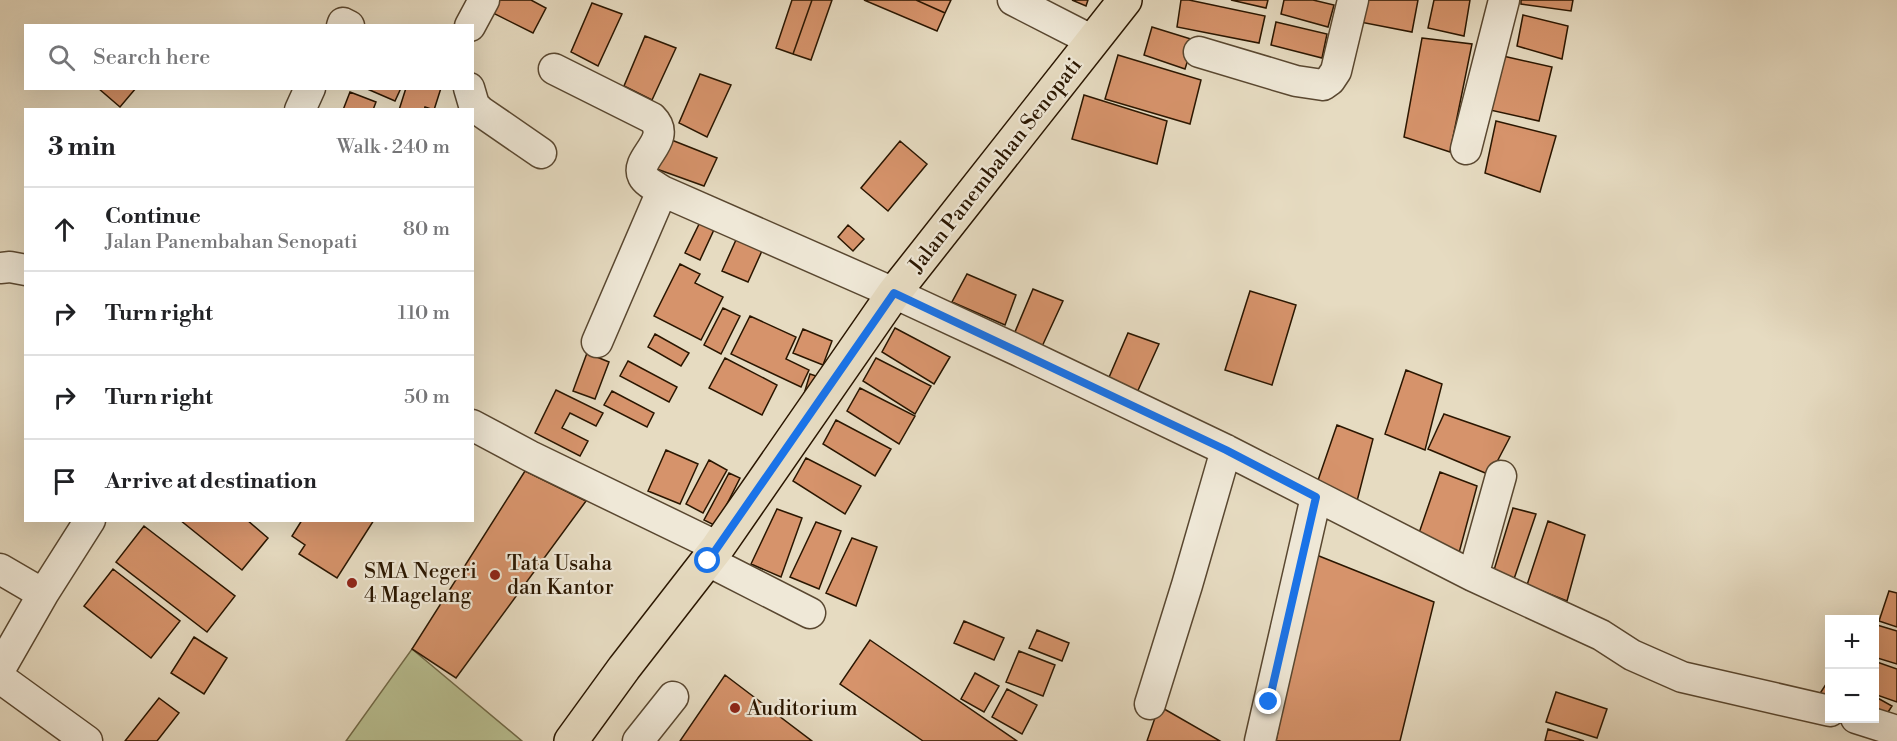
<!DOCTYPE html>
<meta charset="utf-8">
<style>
body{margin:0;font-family:"Libre Bodoni",serif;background:#f6f6f6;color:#202124}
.controls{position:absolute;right:18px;bottom:18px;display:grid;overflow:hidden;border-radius:0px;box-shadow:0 6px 24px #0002}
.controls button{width:54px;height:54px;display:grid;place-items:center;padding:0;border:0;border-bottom:2px solid #e0e0e0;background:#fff;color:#202124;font:30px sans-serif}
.stop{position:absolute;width:18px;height:18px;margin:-14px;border:4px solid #1a73e8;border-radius:50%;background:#fff}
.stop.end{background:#1a73e8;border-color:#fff;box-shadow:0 2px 6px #0008}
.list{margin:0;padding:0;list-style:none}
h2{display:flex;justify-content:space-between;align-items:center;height:78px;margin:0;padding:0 24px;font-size:26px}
h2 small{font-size:20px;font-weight:400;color:#757577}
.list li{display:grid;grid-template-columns:39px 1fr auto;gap:18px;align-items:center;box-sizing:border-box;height:84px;padding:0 24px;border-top:2px solid #e0e0e0}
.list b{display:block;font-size:22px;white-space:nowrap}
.list p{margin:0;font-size:20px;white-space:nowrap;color:#757577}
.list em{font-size:20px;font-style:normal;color:#757577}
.icon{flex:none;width:33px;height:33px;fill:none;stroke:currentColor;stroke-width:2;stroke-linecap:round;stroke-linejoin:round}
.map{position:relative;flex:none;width:1897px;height:741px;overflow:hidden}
.search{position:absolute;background:#fff;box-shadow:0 6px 24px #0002;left:24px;top:24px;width:450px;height:66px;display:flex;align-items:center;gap:15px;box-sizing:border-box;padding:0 21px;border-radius:0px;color:#757577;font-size:22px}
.panel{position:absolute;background:#fff;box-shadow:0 6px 24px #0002;left:24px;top:108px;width:450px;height:414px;border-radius:0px}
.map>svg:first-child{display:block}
.green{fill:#b8bf91;stroke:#716a48;stroke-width:1.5}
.building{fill:#d6936b;stroke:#2a1600;stroke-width:1.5}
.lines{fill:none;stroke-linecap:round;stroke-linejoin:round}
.minor-casing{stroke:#594730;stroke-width:33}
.major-casing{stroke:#2a1600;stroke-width:36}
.minor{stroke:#efe8d7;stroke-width:30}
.major{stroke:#e6dbc1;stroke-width:33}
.route{stroke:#1a73e8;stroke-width:8}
.poi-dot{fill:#8f2418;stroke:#efe8d7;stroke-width:2}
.labels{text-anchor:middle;stroke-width:4.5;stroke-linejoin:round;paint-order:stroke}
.street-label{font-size:21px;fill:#2a1600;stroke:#efe8d7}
.poi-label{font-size:21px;fill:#2a1600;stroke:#efe8d7;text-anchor:start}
</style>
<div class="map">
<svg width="1897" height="741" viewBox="0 0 1897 741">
<rect width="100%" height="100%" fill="#e6dbc1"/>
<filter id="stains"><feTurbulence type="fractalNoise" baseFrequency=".00333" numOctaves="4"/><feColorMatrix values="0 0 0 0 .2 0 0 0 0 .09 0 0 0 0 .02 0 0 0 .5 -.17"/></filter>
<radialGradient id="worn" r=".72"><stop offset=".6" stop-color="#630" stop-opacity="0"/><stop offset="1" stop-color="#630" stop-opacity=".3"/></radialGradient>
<!-- green -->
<path class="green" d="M412,649L522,741H346Z"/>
<!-- building -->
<path class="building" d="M495,0H531L546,8L533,33L489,11Z
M792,0H812L793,54L776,48Z
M812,0H832L811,60L793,54Z
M864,0H916L945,13L937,31Z
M916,0H951L945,13Z
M1072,0H1088L1086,6Z
M1181,0H1189L1265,16L1259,43L1177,27Z
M1231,0H1268L1266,8Z
M1284,0H1313L1334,5L1328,27L1281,14Z
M1364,0H1418L1412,32L1360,22Z
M1434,0H1470L1464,36L1428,28Z
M1521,0H1573L1571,11L1521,4Z
M592,3L622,14L598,66L571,52Z
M1523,15L1568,26L1562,59L1517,46Z
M1276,22L1327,34L1322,58L1271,45Z
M1152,27L1194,40L1185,69L1144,55Z
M645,36L676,48L652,100L624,86Z
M1422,38L1472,44L1450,152L1404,137Z
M1118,55L1201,80L1190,124L1105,99Z
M1503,56L1552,67L1539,121L1490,110Z
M700,74L731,85L707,137L679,123Z
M98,88H136L120,107Z
M365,88H401L395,101Z
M406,88H441L434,110L425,107L424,110H399Z
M350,92L376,102L373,110H343Z
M1084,95L1167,121L1157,164L1072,139Z
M1496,121L1556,136L1540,192L1485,173Z
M664,137L717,158L704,186L654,168Z
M900,141L927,164L888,211L861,188Z
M704,214L718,221L700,260L685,253Z
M848,225L864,239L853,251L838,237Z
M740,231L766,242L748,282L722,271Z
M680,264L700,274L695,283L723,297L701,340L654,316Z
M967,274L1016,295L1005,325L952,302Z
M1033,289L1063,301L1039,353L1012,339Z
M1250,291L1296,305L1272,385L1225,370Z
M723,308L740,316L721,354L704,345Z
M750,316L796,337L786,359L809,370L801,387L731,354Z
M895,328L950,357L934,384L882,352Z
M803,329L832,341L823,365L793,353Z
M1128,333L1159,344L1135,397L1107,382Z
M655,334L689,353L681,366L648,347Z
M587,353L609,362L595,399L573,391Z
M725,358L777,385L762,415L709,388Z
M876,358L931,386L915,414L863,381Z
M628,361L677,387L669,402L620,376Z
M1406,370L1442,384L1425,450L1385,434Z
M810,374L822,378L804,394Z
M860,388L915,416L899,444L847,411Z
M556,390L603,413L596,426L570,413L562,428L588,441L580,456L535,433Z
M612,391L654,413L647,427L604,405Z
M1444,414L1510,437L1490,475L1428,449Z
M836,420L891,449L875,476L823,444Z
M1337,425L1373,439L1356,505L1315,489Z
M666,450L698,464L680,504L648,491Z
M806,458L861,486L845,514L793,481Z
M709,460L727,470L703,513L686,504Z
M525,471L586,501L456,678L412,649Z
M1440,472L1477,486L1459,553L1418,536Z
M729,473L740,478L716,526L704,520Z
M1513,508L1536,514L1514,579L1494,570Z
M777,509L802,518L781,577L751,564Z
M180,520H247L268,538L242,570Z
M302,520H374L337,578L299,554L305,545L292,536Z
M1548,521L1585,535L1567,601L1527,585Z
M816,522L841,531L819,589L790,577Z
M144,526L235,596L207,632L116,562Z
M852,538L877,547L856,606L826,593Z
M1314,554L1434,602L1400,741H1276Z
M113,569L180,621L151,658L84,606Z
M1889,591L1897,593V627L1879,621Z
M964,621L1004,638L994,660L954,643Z
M1877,625L1897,631V664L1874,657V634Z
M1037,630L1069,643L1062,661L1029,648Z
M194,637L227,658L204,694L171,673Z
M870,640L1017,741H923L840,684Z
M1019,651L1055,665L1043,696L1006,682Z
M1874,661L1897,669V702L1874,694Z
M975,673L999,686L984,712L961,699Z
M725,675L812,741H680Z
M1830,678V706L1817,698Z
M1007,689L1037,705L1022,734L992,717Z
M1556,692L1607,709L1597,738L1546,722Z
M1874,696L1892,706L1881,723L1874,718Z
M159,698L179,713L157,741H125Z
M1159,706L1220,741H1147Z
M1548,729L1584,741H1545Z"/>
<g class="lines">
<!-- minor casing -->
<g class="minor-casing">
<path id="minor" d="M1013,0L1093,41
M342,26L343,23L349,26
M470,26L484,0
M1199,52L1296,81L1323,85L1330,80L1336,71L1353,0
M554,69L652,118C674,140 634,158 643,176C646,182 656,187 662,191L894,293L1019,351L1226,450L1473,576L1601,635L1632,655L1682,677L1830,711
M469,88L474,105L480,111L541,153
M300,110L310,88
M1466,149L1504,0
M0,268L10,267L26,270
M597,342L662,191
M472,425L530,456L718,547
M708,561L810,613
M0,569L43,594
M1473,576L1501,476
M0,669L43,594L90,520
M0,678L87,741
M1150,704L1187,585L1226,450
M1856,718L1897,731
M638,741L673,697
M1260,741L1316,497"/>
</g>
<!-- major casing -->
<g class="major-casing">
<path id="major" d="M571,741L624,668L718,547L894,293L1125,0"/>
</g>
<!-- minor -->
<use href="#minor" class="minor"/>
<!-- major -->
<use href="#major" class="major"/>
</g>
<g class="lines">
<!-- route -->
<path class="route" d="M708,561L894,293L1226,450L1316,497L1269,702"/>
</g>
<!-- markers -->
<g class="poi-dot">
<circle cx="495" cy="575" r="6"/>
<circle cx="352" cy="583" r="6"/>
<circle cx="735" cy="708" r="6"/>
</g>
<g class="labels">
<!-- street labels -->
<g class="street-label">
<text transform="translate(995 165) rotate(-52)" y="7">Jalan Panembahan Senopati</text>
</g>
<!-- poi labels -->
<g class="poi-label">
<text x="507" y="570">Tata Usaha<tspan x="507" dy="24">dan Kantor</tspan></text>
<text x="364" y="578">SMA Negeri<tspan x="364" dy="24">4 Magelang</tspan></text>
<text x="747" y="715">Auditorium</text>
</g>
</g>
<rect width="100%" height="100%" filter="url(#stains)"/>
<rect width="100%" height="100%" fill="url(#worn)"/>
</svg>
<div class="controls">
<button>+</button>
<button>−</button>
</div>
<div class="stop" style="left:708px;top:561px"></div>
<div class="stop end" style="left:1269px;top:702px"></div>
<div class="search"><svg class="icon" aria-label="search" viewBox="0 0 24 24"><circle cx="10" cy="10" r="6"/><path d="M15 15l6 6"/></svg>Search here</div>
<section class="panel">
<h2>3 min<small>Walk · 240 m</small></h2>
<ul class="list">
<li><svg class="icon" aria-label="ahead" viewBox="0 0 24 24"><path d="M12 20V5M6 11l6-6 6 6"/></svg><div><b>Continue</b><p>Jalan Panembahan Senopati</p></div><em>80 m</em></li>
<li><svg class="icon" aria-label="right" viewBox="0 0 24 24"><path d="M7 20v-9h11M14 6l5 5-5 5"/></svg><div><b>Turn right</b></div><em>110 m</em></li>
<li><svg class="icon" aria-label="right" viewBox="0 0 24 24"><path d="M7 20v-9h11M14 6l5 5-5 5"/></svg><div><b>Turn right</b></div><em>50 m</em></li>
<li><svg class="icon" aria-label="arrive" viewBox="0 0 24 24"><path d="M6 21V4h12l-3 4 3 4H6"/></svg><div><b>Arrive at destination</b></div></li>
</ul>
</section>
</div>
